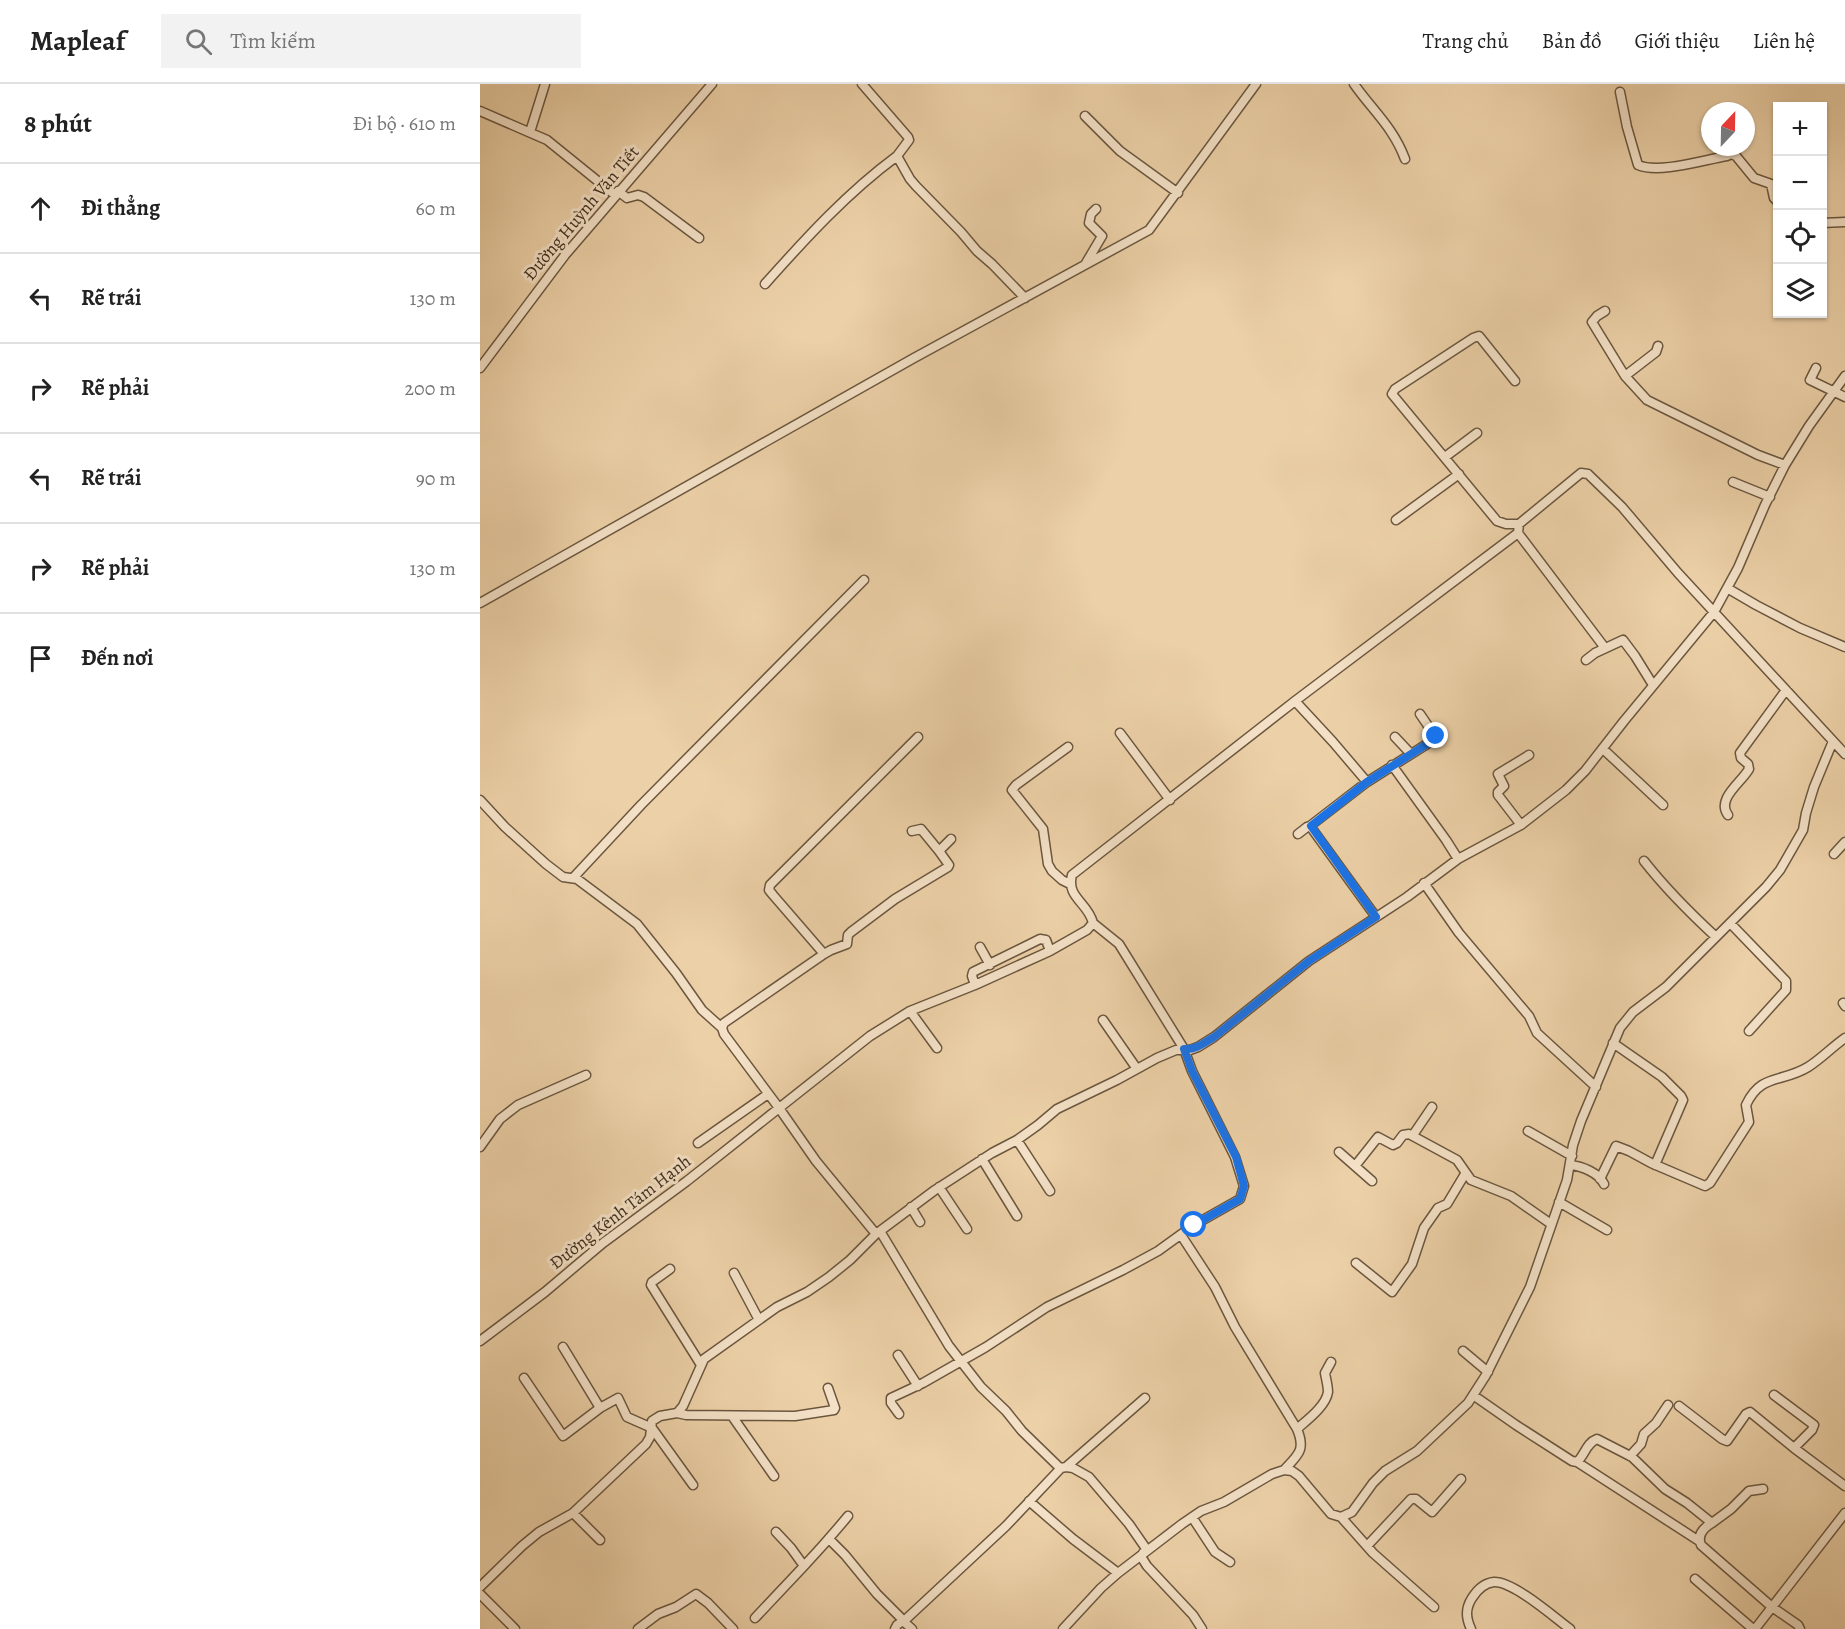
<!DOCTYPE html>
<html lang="vi">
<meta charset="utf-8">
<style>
body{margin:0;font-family:Alegreya,serif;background:#f2f2f2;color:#222}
.controls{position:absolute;right:18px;top:18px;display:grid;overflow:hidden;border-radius:0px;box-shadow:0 2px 4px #0004}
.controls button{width:54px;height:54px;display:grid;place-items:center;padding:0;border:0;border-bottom:2px solid #e0e0e0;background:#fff;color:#222;font:30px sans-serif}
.compass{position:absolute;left:1221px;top:18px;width:54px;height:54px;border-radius:50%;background:#fff;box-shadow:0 2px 4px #0004;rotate:22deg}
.stop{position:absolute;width:18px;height:18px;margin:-14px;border:4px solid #1a73e8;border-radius:50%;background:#fff}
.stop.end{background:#1a73e8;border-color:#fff;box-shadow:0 2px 6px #0008}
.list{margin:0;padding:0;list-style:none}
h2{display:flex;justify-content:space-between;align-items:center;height:78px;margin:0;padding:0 24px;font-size:26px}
h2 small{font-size:20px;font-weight:400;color:#767676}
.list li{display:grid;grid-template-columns:39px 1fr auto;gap:18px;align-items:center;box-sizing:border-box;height:90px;padding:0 24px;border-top:2px solid #e0e0e0}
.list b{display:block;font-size:22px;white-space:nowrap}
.list em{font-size:20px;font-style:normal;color:#767676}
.icon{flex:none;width:33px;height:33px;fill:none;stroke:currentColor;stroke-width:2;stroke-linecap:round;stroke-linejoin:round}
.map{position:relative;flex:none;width:1365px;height:1545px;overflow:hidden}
header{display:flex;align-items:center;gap:36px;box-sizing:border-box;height:84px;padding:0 30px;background:#fff;border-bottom:2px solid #e0e0e0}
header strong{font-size:28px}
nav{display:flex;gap:33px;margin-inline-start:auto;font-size:21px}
.search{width:420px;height:54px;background:#f2f2f2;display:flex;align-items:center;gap:15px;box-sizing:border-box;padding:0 21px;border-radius:0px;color:#767676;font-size:22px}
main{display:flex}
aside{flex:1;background:#fff}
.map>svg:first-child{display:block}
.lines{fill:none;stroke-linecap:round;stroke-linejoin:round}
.minor-casing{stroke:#6b573f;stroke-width:11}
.minor{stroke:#f3e0c6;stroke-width:8}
.route{stroke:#1a73e8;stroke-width:8}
.labels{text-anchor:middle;stroke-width:6;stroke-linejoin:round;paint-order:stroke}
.street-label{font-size:18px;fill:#402f1c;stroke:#f3e0c6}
</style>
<header>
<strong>Mapleaf</strong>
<div class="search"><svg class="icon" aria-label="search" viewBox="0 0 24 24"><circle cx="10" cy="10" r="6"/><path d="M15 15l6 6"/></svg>Tìm kiếm</div>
<nav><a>Trang chủ</a><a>Bản đồ</a><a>Giới thiệu</a><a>Liên hệ</a></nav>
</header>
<main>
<aside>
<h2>8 phút<small>Đi bộ · 610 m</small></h2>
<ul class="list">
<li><svg class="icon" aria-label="ahead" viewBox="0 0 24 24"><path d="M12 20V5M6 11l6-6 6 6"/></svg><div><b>Đi thẳng</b></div><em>60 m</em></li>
<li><svg class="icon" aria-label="left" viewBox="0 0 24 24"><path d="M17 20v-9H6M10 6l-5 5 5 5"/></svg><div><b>Rẽ trái</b></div><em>130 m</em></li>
<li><svg class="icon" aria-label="right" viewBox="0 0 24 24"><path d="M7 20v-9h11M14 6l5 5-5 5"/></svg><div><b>Rẽ phải</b></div><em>200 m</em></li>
<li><svg class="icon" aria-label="left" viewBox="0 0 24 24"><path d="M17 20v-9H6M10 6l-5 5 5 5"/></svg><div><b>Rẽ trái</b></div><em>90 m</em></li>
<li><svg class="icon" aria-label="right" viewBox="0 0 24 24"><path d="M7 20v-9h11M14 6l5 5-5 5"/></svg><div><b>Rẽ phải</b></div><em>130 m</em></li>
<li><svg class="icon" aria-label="arrive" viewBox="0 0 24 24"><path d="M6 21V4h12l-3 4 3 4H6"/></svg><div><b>Đến nơi</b></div></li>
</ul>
</aside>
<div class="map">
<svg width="1365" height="1545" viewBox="0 0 1365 1545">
<rect width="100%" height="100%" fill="#ecd0a7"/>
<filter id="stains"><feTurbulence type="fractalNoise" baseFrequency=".00333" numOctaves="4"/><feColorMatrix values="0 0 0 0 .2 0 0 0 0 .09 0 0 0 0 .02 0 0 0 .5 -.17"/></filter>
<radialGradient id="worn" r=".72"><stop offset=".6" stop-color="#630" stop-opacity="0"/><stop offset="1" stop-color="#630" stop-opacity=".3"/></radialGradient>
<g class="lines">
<!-- minor casing -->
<g class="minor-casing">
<path id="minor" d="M382,0L428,53L429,56L417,72L430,95L436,102L481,148L497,167L512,180L545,214
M874,0C893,27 913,43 925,75
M1140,8L1147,43L1158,81C1179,90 1223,76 1247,72L1251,70L1256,72L1274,94L1291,100L1294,114L1298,118
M0,27L67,56L135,111
M605,32L640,67L698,109
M50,48L65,0
M138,107L147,114L158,111L164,113L219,154
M1342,139L1365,138
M606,179L622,152L609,139L611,130L616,125
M285,200C326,154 367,109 417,72
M1125,227L1117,232L1112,238L1145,292L1167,316L1278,371L1305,381
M0,284L85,171L232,0
M1336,284L1330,296L1365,313
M1145,292L1176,268L1178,262
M1035,297L999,252L993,254L915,305L912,310L1017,437L1026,440H1039
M965,373L997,349
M1253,398L1290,413
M916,436L979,390
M1038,449L1125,564
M1247,504L1276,521L1320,544L1365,563
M0,519L434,274L669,146L776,0
M1106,576L1115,569L1143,556L1155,572L1173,601
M815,617L853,658L887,698
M640,649L690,716
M915,653L931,670
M1353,657L1365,670
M588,663L536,701L532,706L563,745L568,780L572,787L582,796L590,800
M1123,665L1183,721
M912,681L966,756L978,775
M0,716L25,743L66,780L83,793L97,795L157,840L196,889L222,926L242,944
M1248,731C1236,715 1261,699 1269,685L1268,680L1261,674L1260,669L1306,606
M1041,741L1018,711V708L1024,702L1018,690L1049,671
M830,742L887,698L955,655V652L940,630
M432,747L441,745L459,767
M818,750L827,743L830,742L896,833
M1354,770L1365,758
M1164,777C1186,805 1210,829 1236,853
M93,794L161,721L384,496
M944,799L979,849L1049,932L1057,949L1116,1003
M1250,839L1306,897V906L1269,947
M500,863L510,881
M344,870L293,811L289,806L290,801L438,653
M495,901L492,892L493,888L554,858L560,855L566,856L570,867
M1363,919L1365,922
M430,927L457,964
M623,936L657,985
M1133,959L1182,993L1201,1012L1203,1016L1175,1081
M1048,1047L1092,1072
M933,1051L952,1023
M537,1056L570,1107
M218,1059L288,1010
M0,1063L20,1035L38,1021L106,991
M859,1068L892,1097
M502,1075L537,1132
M1090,1081C1102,1082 1119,1089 1124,1100
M875,1082L898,1053L913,1061L917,1059L923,1051L929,1050L977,1076L991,1096L1031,1112L1071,1140
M1120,1095L1136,1062L1149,1067L1171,1079L1225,1102L1230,1099L1269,1038L1266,1021C1281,989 1302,999 1328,983C1341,975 1352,963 1365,954
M459,1103L487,1145
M1079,1118L1127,1146
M431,1123L440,1138
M400,1147L469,1262L501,1303L526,1327L542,1347L578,1382L581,1384L586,1383L593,1384L609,1393L649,1440L667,1466
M396,1150L336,1077L299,1024L244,950L242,944L244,939L344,870L351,866L367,860L368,851L371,848L415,815L468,783L469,781L459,767L471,755
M701,1151L735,1203L755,1243L817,1345C826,1366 818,1371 804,1386
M876,1179L912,1208L932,1180L944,1144L958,1124L967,1120L985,1090
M190,1185L172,1198L171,1201L221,1281
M254,1189L279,1236
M0,1257L65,1208L123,1159L207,1097L390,952L430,927L495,901L570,867L607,846L613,839C608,818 586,814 592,791L815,617L1038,449L1039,440L1101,389L1108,390L1142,423L1198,489L1353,657L1334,703L1326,729L1323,746L1300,786L1286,803L1186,903L1153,928L1140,944L1101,1037L1093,1061L1087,1096L1050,1203L1006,1291L988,1319L937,1367L905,1387L893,1399L872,1428L861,1433L851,1430L819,1392L812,1387L804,1386L792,1390L744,1418L721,1427L702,1440L638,1489L621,1504L583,1545
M83,1263L120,1324
M983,1267L1008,1288
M418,1271L438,1302
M44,1294L83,1352L120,1324L138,1314L147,1333L172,1344L213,1401
M993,1311L1036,1341L1092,1377L1097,1378C1105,1371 1106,1359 1117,1355L1152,1373L1185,1405L1207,1419L1232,1439C1223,1444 1217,1451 1221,1461L1292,1523
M1294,1311L1334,1341L1332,1346L1314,1364
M1199,1322L1242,1355L1247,1357L1266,1330L1270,1328L1314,1364L1365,1402
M197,1329L206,1331L315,1332L354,1326L355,1324L348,1304
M419,1330L411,1319V1314L443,1299L506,1263L567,1223L643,1186L678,1167L714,1141L760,1115L764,1102L755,1073L712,987L704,965L639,860L613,839
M252,1332L294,1392
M817,1345C827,1336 846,1322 848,1308C848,1302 846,1295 845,1289L851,1278
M1150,1372L1161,1360L1164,1350L1176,1339L1188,1321
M1097,1378L1219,1457
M586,1383L665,1314
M549,1417L593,1455L638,1489
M93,1429L120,1456
M712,1433L735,1468L750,1478
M861,1433L893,1469L954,1523
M1232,1439L1251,1425L1269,1407L1283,1405
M349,1455L365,1471L397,1510L424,1537L526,1442L581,1384
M887,1462L931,1415H936L952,1428L981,1395
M663,1469L662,1474L667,1482L713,1531L722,1545
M324,1482C339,1466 354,1449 368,1432
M1215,1495L1273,1545
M0,1503L42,1462L59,1448L93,1429L166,1360L170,1353L172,1337L180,1332L197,1329L203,1322L224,1275L297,1223L327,1208L349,1193L370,1176L396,1150L455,1106L512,1069L537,1056L558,1041L577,1025L637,996L677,974L696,966H710L718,963L734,953L829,877L927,813L978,775L1041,741L1086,706L1105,687L1144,637L1234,528L1258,484L1285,421L1305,381L1329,342L1365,292
M0,1510L35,1545
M1292,1523L1318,1541L1320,1545
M275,1534L324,1482L311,1464L296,1448
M158,1545L178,1530L196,1523L216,1510L228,1519L253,1545
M415,1545L417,1541L423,1537L432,1545
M991,1545C986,1534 985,1525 992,1514C997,1506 1004,1499 1014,1498C1033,1497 1074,1533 1090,1545
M1275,1545L1365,1429"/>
</g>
<!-- minor -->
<use href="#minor" class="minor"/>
</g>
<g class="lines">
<!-- route -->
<path class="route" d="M714,1141L760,1115L764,1102L756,1073L712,987L704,965C716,966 724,959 734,953L829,877L896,833L831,742L887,698L955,655L956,652"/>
</g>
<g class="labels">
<!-- street labels -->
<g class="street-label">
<text transform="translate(101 129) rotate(-50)" y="6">Đường Huỳnh Văn Tiết</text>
<text transform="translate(140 1128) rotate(-38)" y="6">Đường Kênh Tám Hạnh</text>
</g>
</g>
<rect width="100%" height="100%" filter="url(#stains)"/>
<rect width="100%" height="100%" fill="url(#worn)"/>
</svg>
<div class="controls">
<button>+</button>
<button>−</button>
<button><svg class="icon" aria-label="locate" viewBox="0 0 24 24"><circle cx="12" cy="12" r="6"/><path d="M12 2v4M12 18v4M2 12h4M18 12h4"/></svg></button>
<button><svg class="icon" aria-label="layers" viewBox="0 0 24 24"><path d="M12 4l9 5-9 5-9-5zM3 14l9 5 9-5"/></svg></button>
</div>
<svg class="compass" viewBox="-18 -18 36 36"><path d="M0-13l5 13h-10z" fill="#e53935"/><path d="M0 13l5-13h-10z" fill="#767676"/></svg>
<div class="stop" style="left:714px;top:1141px"></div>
<div class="stop end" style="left:956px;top:652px"></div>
</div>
</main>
